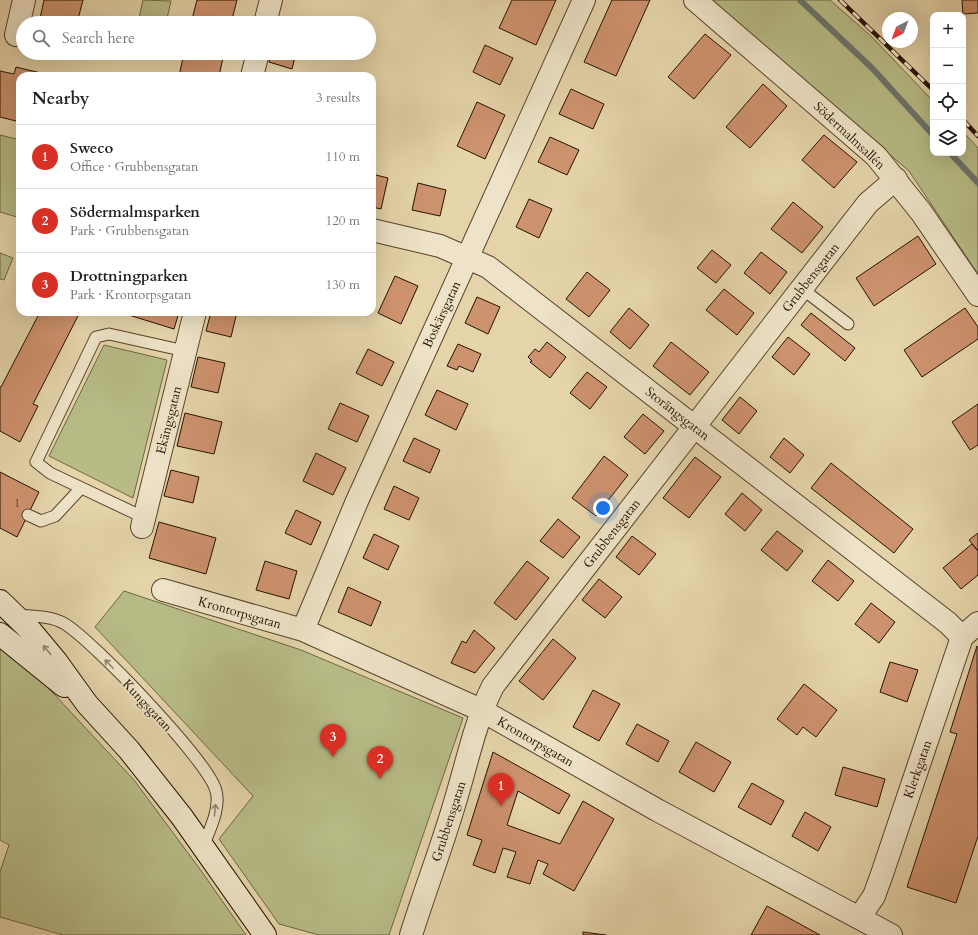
<!DOCTYPE html>
<meta charset="utf-8">
<style>
body{margin:0;font-family:Cardo,serif;background:#f6f6f6;color:#202124}
.controls{position:absolute;right:12px;top:12px;display:grid;overflow:hidden;border-radius:8px;box-shadow:0 4px 16px #0002}
.controls button{width:36px;height:36px;display:grid;place-items:center;padding:0;border:0;border-bottom:1px solid #e0e0e0;background:#fff;color:#202124;font:20px sans-serif}
.compass{position:absolute;left:882px;top:12px;width:36px;height:36px;border-radius:50%;background:#fff;box-shadow:0 4px 16px #0002;rotate:221deg}
.you{position:absolute;left:603px;top:508px;width:14px;height:14px;margin:-10px;border:3px solid #fff;border-radius:50%;background:#1a73e8;box-shadow:0 0 0 6px #1a73e833}
.badge{display:grid;place-items:center;width:26px;height:26px;border-radius:50%;background:#d93025;color:#fff;font-size:13px;font-weight:700}
.pin{position:absolute;translate:-50% -33px;filter:drop-shadow(0 1px 2px #0008)}
.pin::after{content:'';position:absolute;top:21px;width:14px;height:12px;background:inherit;clip-path:polygon(0 0,100% 0,50% 100%)}
.list{margin:0;padding:0;list-style:none}
h2{display:flex;justify-content:space-between;align-items:center;height:52px;margin:0;padding:0 16px;font-size:17px}
h2 small{font-size:13px;font-weight:400;color:#757577}
.list li{display:grid;grid-template-columns:26px 1fr auto;gap:12px;align-items:center;box-sizing:border-box;height:64px;padding:0 16px;border-top:1px solid #e0e0e0}
.list b{display:block;font-size:15px;white-space:nowrap}
.list p{margin:0;font-size:13px;white-space:nowrap;color:#757577}
.list em{font-size:13px;font-style:normal;color:#757577}
.icon{flex:none;width:22px;height:22px;fill:none;stroke:currentColor;stroke-width:2;stroke-linecap:round;stroke-linejoin:round}
.map{position:relative;flex:none;width:978px;height:935px;overflow:hidden}
.search{position:absolute;background:#fff;box-shadow:0 4px 16px #0002;left:16px;top:16px;width:360px;height:44px;display:flex;align-items:center;gap:10px;box-sizing:border-box;padding:0 14px;border-radius:22px;color:#757577;font-size:15px}
.panel{position:absolute;background:#fff;box-shadow:0 4px 16px #0002;left:16px;top:72px;width:360px;height:244px;border-radius:12px}
.map>svg:first-child{display:block}
.green{fill:#b7bc87;stroke:#6e6744}
.lines{fill:none;stroke-linecap:round;stroke-linejoin:round}
.stream{stroke:#6c746d;stroke-width:6}
.building{fill:#cd926e;stroke:#251201}
.service-casing{stroke:#55422b;stroke-width:13}
.minor-casing{stroke:#55422b;stroke-width:24}
.tertiary-casing{stroke:#55422b;stroke-width:24}
.secondary-casing{stroke:#251201;stroke-width:24}
.service{stroke:#eee3c8;stroke-width:11}
.minor{stroke:#eee3c8;stroke-width:22}
.tertiary{stroke:#eee3c8;stroke-width:22}
.secondary{stroke:#eee3c8;stroke-width:22}
.rail-casing{stroke:#251201;stroke-width:4.5}
.rail{stroke:#eee3c8;stroke-width:3;stroke-dasharray:9;stroke-linecap:butt}
.oneway{stroke:#94856e}
.labels{text-anchor:middle;stroke-width:3;stroke-linejoin:round;paint-order:stroke}
.number-label{font-size:11px;fill:#4f321c}
.street-label{font-size:13px;fill:#251201;stroke:#eee3c8}
</style>
<div class="map">
<svg width="978" height="935" viewBox="0 0 978 935">
<rect width="100%" height="100%" fill="#e5d4aa"/>
<filter id="stains"><feTurbulence type="fractalNoise" baseFrequency=".005" numOctaves="4"/><feColorMatrix values="0 0 0 0 .2 0 0 0 0 .09 0 0 0 0 .02 0 0 0 .5 -.17"/></filter>
<radialGradient id="worn" r=".72"><stop offset=".6" stop-color="#630" stop-opacity="0"/><stop offset="1" stop-color="#630" stop-opacity=".3"/></radialGradient>
<!-- green -->
<path class="green" d="M143,0L171,1L166,23H138Z
M708,0H830L871,36L933,101V153H963V132L978,148V274L909,171Z
M0,135L20,140V218L0,212Z
M0,253L13,258L4,280L0,279Z
M104,345L167,360L133,498L49,456Z
M124,591L301,650L463,718L389,935H319L279,924L219,839L253,796L95,627Z
M0,646L39,678L134,780L202,872L246,935H63L0,917V872L9,845L0,840Z"/>
<g class="lines">
<!-- stream -->
<path class="stream" d="M800,0L873,69L933,135
M950,153L978,183"/>
</g>
<!-- building -->
<path class="building" d="M44,0H83L77,23H39Z
M197,0H237L231,23H191Z
M512,0H556L536,45L499,28Z
M612,0H650L616,76L584,62Z
M962,0H978V13L963,14Z
M705,34L731,55L694,99L668,77Z
M485,45L513,58L500,85L473,72Z
M184,53H224L219,76H179Z
M272,53H296L292,69L269,62Z
M16,67L53,76H20V122L0,117V71L14,74Z
M763,84L787,106L750,148L726,127Z
M571,89L604,104L593,129L559,114Z
M477,102L505,115L485,159L457,146Z
M824,135L857,162L834,188L802,160Z
M550,137L579,150L567,175L538,162Z
M372,174L388,178L381,209L372,207Z
M418,183L446,190L440,216L412,210Z
M529,199L552,209L539,238L516,227Z
M793,202L823,227L802,253L771,229Z
M918,236L936,264L874,306L856,278Z
M712,250L731,265L716,283L697,268Z
M761,252L787,272L770,294L744,273Z
M587,272L610,290L589,317L566,299Z
M395,276L418,286L401,324L378,313Z
M724,289L754,313L737,335L706,310Z
M477,297L500,307L488,334L465,323Z
M629,308L649,325L630,349L610,332Z
M965,308L978,327V339L922,377L904,350Z
M40,312H80L33,404L38,406L20,442L0,431V387H1Z
M119,312H179L174,329Z
M211,312H237L231,337L206,331Z
M811,313L855,348L845,361L801,325Z
M788,337L810,354L794,375L772,357Z
M547,342L566,357L550,378L530,362L532,361L528,357L535,349L539,352Z
M671,342L709,372L690,395L653,366Z
M458,344L481,354L473,372L459,366L457,370L447,366Z
M368,349L394,362L382,386L356,373Z
M198,357L225,363L218,393L191,387Z
M587,372L607,387L590,409L570,393Z
M437,390L468,404L456,430L425,415Z
M740,397L757,411L739,434L722,420Z
M340,403L369,416L357,442L328,429Z
M978,404V445L970,450L952,422Z
M185,413L222,422L214,454L177,446Z
M643,414L664,431L645,454L624,437Z
M414,438L440,450L430,473L403,461Z
M784,438L804,455L790,473L770,457Z
M316,453L346,468L333,495L303,481Z
M604,456L628,475L596,516L572,498Z
M695,457L721,477L689,518L663,498Z
M831,463L913,529L894,553L811,488Z
M171,470L199,477L193,503L164,496Z
M0,472L39,492L17,537L0,528Z
M394,486L419,498L409,520L384,509Z
M742,493L762,510L745,531L725,514Z
M296,510L321,522L311,545L285,533Z
M558,519L580,537L563,558L540,541Z
M159,522L216,538L206,574L149,558Z
M777,531L803,551L787,571L761,550Z
M978,533V551L969,540Z
M374,534L399,546L388,570L363,558Z
M632,536L656,554L639,575L616,557Z
M972,544L978,551V575L961,589L943,568Z
M828,560L854,581L838,601L812,581Z
M265,561L297,571L289,599L256,590Z
M527,561L549,578L516,620L494,603Z
M599,579L622,597L605,618L582,600Z
M348,587L381,602L371,626L338,612Z
M871,603L895,622L879,643L855,624Z
M474,630L495,648L475,673L451,663L462,641L466,643Z
M553,639L576,658L543,700L519,681Z
M977,646L978,836L956,903L907,887L957,734L950,732Z
M890,662L918,670L907,702L880,692Z
M804,684L837,710L816,737L803,727L797,735L777,719Z
M593,690L620,704L599,741L573,727Z
M637,724L669,741L658,762L626,744Z
M696,742L731,762L714,792L679,772Z
M493,752L570,795L559,814L518,791L507,825L560,844L583,801L614,819L574,891L543,874L548,864L538,860L530,884L507,877L516,852L503,848L495,873L473,865L482,840L467,835Z
M843,767L885,779L877,807L835,795Z
M752,783L784,801L771,825L738,807Z
M805,812L831,827L818,851L792,836Z
M767,906L820,935H751Z
M583,932L606,935H583Z"/>
<g class="lines">
<!-- service casing -->
<g class="service-casing">
<path id="service" d="M801,288L848,324
M28,515L41,521L55,516L81,488
M145,518L50,473L36,462L96,337L109,334L185,351
M18,615C32,616 52,616 65,624C93,641 210,763 216,791C221,808 209,831 203,847"/>
</g>
<!-- minor casing -->
<g class="minor-casing">
<path id="minor" d="M265,23L271,0
M16,35L24,0
M252,76L258,53
M372,230L440,246L488,267L948,623L962,637
M142,527L195,312
M163,590L303,630L481,710L657,810L891,935
M303,630L357,501L584,0
M859,918L874,896L882,874L962,637L978,623
M411,935C425,890 442,847 455,802C467,763 475,722 493,686L868,203L896,179"/>
</g>
<!-- tertiary casing -->
<g class="tertiary-casing">
<path id="tertiary" d="M695,0L876,156L921,212L978,295"/>
</g>
<!-- secondary casing -->
<g class="secondary-casing">
<path id="secondary" d="M0,601L31,631L56,661L87,704L129,750L182,817L265,935
M0,634L64,686"/>
</g>
<!-- service -->
<use href="#service" class="service"/>
<!-- minor -->
<use href="#minor" class="minor"/>
<!-- tertiary -->
<use href="#tertiary" class="tertiary"/>
<!-- secondary -->
<use href="#secondary" class="secondary"/>
<!-- rail casing -->
<g class="rail-casing">
<path id="rail" d="M840,0L933,90
M963,120L978,136"/>
</g>
<!-- rail -->
<use href="#rail" class="rail"/>
</g>
<!-- one-way arrows -->
<defs><path id="oneway-shaft" d="M-6 0H5M1.5-3L5.5 0L1.5 3" fill="none" stroke-width="1.6" stroke-linecap="round" stroke-linejoin="round"/></defs>
<g class="oneway">
<use href="#oneway-shaft" transform="translate(47 650) rotate(-130)"/>
<use href="#oneway-shaft" transform="translate(109 664) rotate(-134)"/>
<use href="#oneway-shaft" transform="translate(215 810) rotate(-85)"/>
</g>
<g class="labels">
<!-- number labels -->
<g class="number-label">
<text x="17" y="507">1</text>
</g>
<!-- street labels -->
<g class="street-label">
<text transform="translate(850 135) rotate(43)" y="5">Södermalmsallén</text>
<text transform="translate(810 277) rotate(-52)" y="5">Grubbensgatan</text>
<text transform="translate(441 314) rotate(-65)" y="5">Boskärsgatan</text>
<text transform="translate(678 413) rotate(38)" y="5">Storängsgatan</text>
<text transform="translate(168 420) rotate(-76)" y="5">Ekängsgatan</text>
<text transform="translate(611 533) rotate(-52)" y="5">Grubbensgatan</text>
<text transform="translate(240 612) rotate(16)" y="5">Krontorpsgatan</text>
<text transform="translate(148 705) rotate(47)" y="5">Kungsgatan</text>
<text transform="translate(536 741) rotate(30)" y="5">Krontorpsgatan</text>
<text transform="translate(917 769) rotate(-71)" y="5">Klerkgatan</text>
<text transform="translate(448 821) rotate(-72)" y="5">Grubbensgatan</text>
</g>
</g>
<rect width="100%" height="100%" filter="url(#stains)"/>
<rect width="100%" height="100%" fill="url(#worn)"/>
</svg>
<div class="controls">
<button>+</button>
<button>−</button>
<button><svg class="icon" aria-label="locate" viewBox="0 0 24 24"><circle cx="12" cy="12" r="6"/><path d="M12 2v4M12 18v4M2 12h4M18 12h4"/></svg></button>
<button><svg class="icon" aria-label="layers" viewBox="0 0 24 24"><path d="M12 4l9 5-9 5-9-5zM3 14l9 5 9-5"/></svg></button>
</div>
<svg class="compass" viewBox="-18 -18 36 36"><path d="M0-13l5 13h-10z" fill="#e53935"/><path d="M0 13l5-13h-10z" fill="#757577"/></svg>
<div class="you"></div>
<div class="pin badge" style="left:501px;top:806px">1</div>
<div class="pin badge" style="left:380px;top:779px">2</div>
<div class="pin badge" style="left:333px;top:757px">3</div>
<div class="search"><svg class="icon" aria-label="search" viewBox="0 0 24 24"><circle cx="10" cy="10" r="6"/><path d="M15 15l6 6"/></svg>Search here</div>
<section class="panel">
<h2>Nearby<small>3 results</small></h2>
<ul class="list">
<li><span class="badge">1</span><div><b>Sweco</b><p>Office · Grubbensgatan</p></div><em>110 m</em></li>
<li><span class="badge">2</span><div><b>Södermalmsparken</b><p>Park · Grubbensgatan</p></div><em>120 m</em></li>
<li><span class="badge">3</span><div><b>Drottningparken</b><p>Park · Krontorpsgatan</p></div><em>130 m</em></li>
</ul>
</section>
</div>
